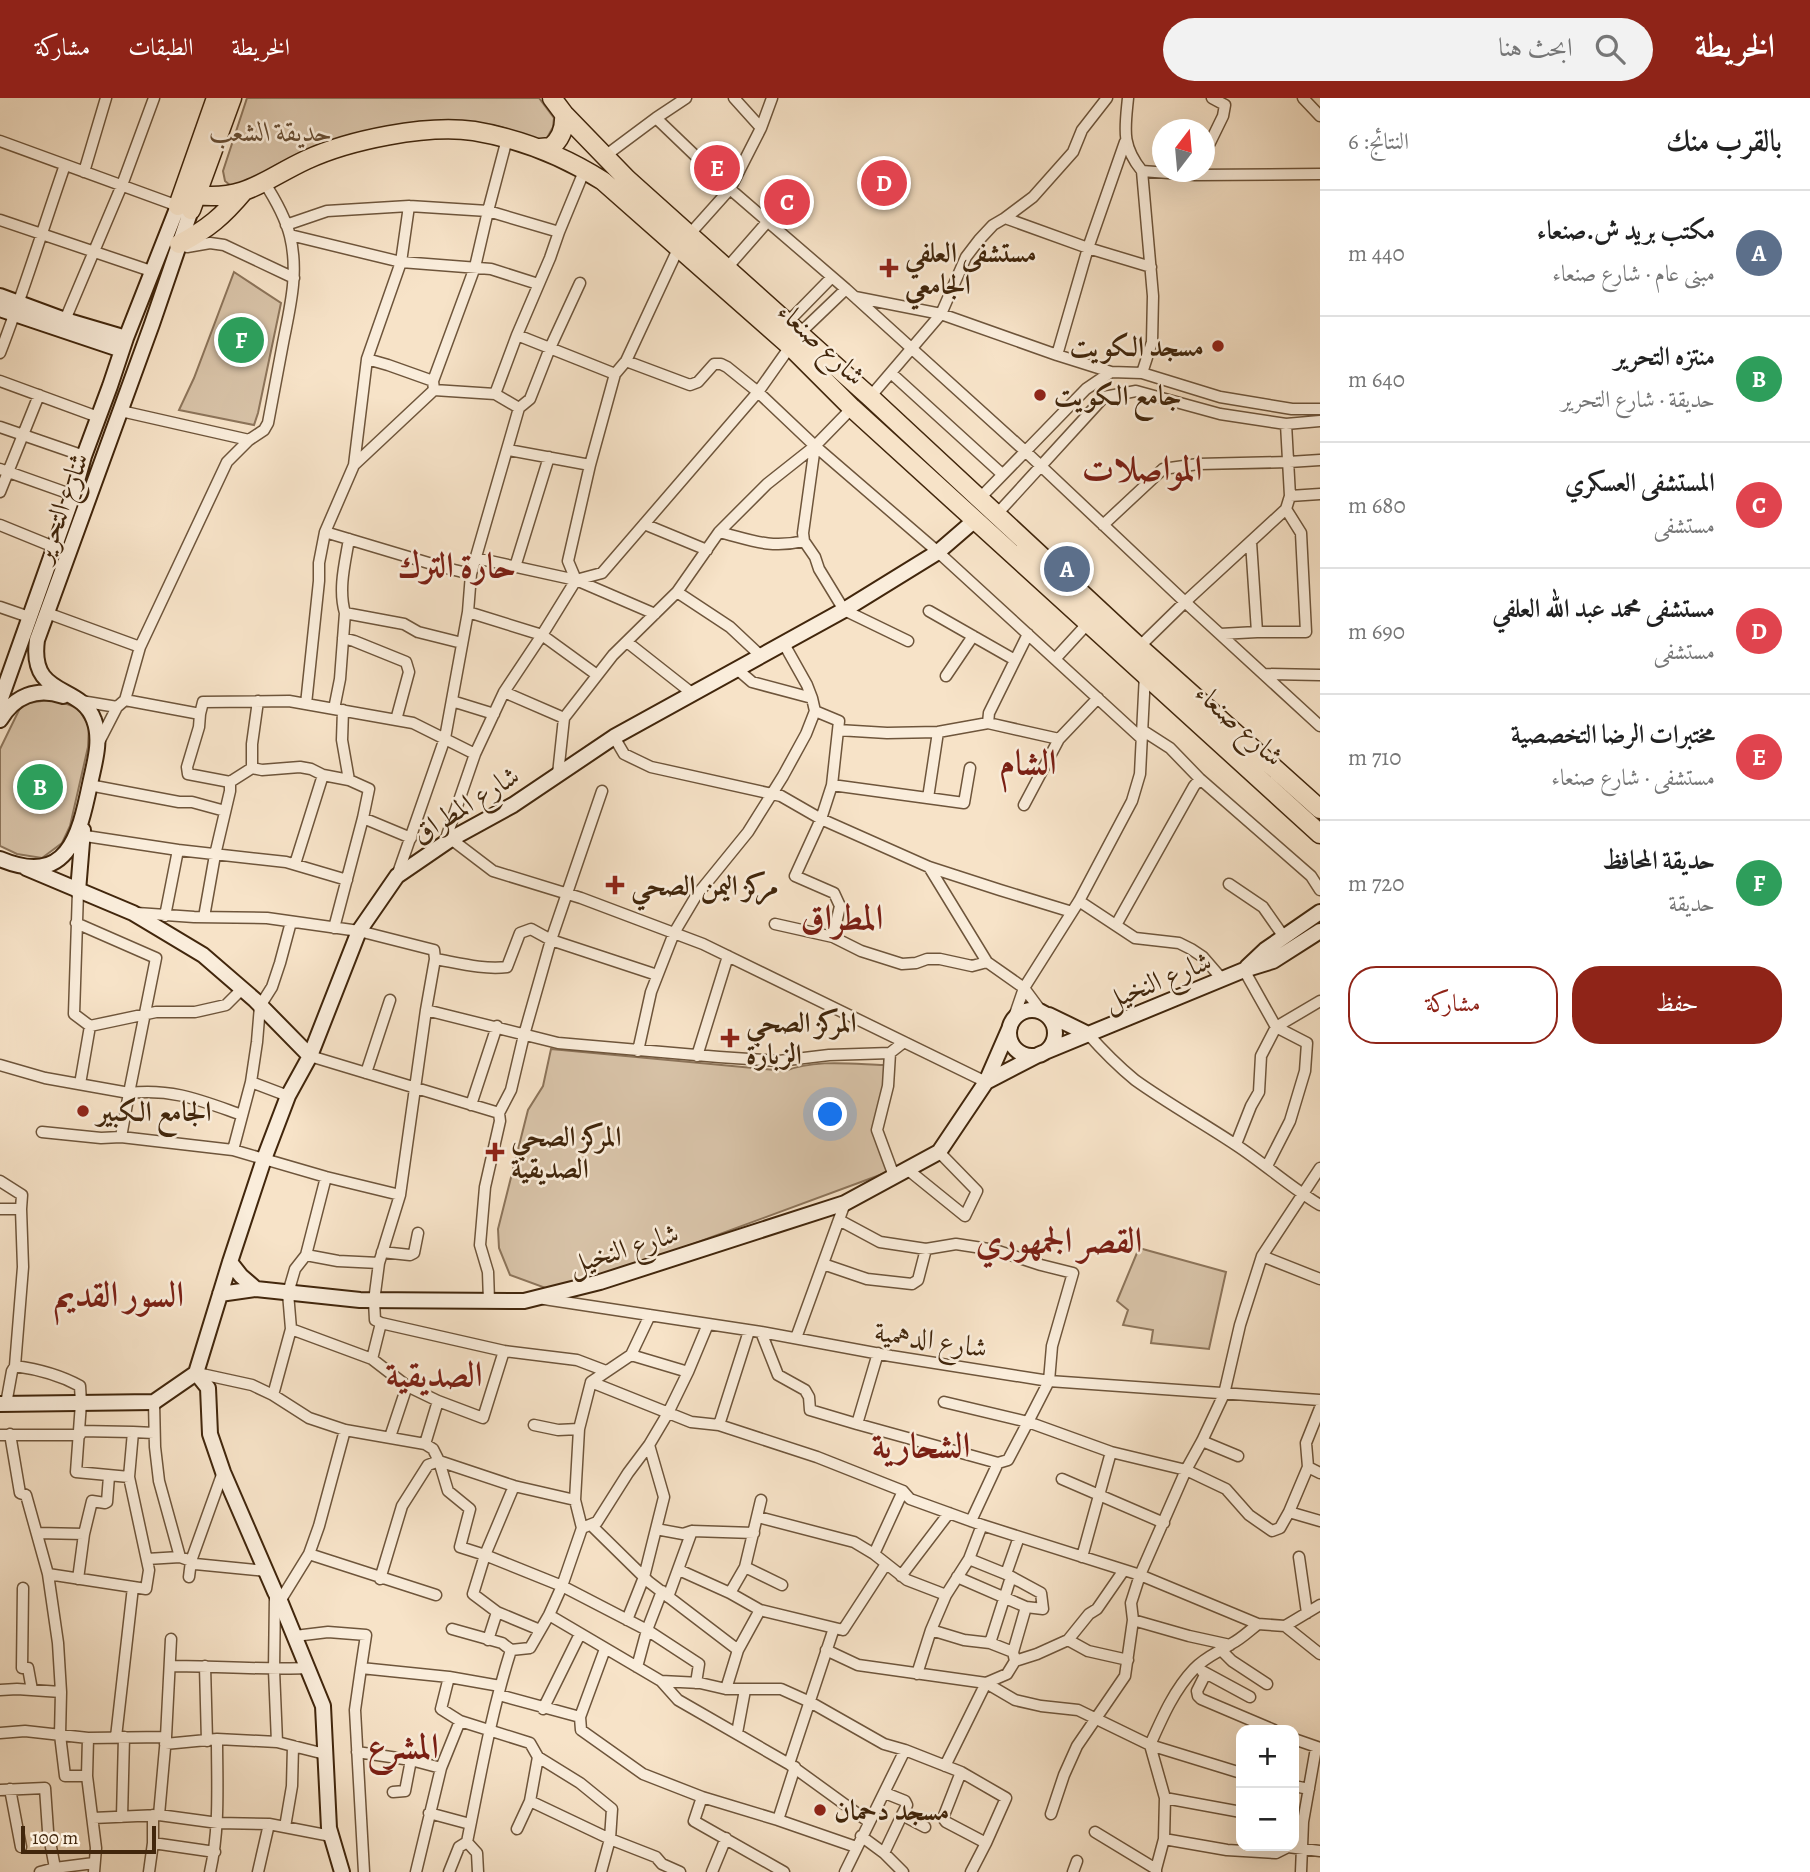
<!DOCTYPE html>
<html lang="ar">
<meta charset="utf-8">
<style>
body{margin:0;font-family:Alegreya,Amiri,serif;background:#f2f2f2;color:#222;direction:rtl}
.controls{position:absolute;right:21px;bottom:21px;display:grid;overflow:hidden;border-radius:14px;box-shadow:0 7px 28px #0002}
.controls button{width:63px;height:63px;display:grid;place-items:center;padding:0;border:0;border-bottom:2px solid #e0e0e0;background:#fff;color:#222;font:35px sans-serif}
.compass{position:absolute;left:1152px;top:21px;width:63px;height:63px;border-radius:50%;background:#fff;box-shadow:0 7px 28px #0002;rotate:16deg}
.scale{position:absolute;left:21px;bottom:18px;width:135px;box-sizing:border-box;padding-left:7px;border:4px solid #41260c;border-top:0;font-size:19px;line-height:24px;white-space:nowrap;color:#41260c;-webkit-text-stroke:5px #faeddb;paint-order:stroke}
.you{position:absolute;left:831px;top:1017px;width:24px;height:24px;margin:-18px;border:5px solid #fff;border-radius:50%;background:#1a73e8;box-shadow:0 0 0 10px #1a73e833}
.badge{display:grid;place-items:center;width:46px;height:46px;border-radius:50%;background:#8f2418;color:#fff;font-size:23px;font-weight:700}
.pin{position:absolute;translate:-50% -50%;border:4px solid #fff;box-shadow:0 2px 7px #0006}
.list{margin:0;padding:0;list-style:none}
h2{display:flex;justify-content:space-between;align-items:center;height:91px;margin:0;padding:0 28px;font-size:30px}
h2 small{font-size:23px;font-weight:400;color:#767676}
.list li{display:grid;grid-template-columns:46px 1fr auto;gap:21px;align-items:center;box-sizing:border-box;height:126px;padding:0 28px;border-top:2px solid #e0e0e0}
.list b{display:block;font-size:26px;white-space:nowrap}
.list p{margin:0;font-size:23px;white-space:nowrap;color:#767676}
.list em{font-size:23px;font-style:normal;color:#767676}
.actions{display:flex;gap:14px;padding:21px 28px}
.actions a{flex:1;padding:16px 0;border:2px solid #8f2418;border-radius:28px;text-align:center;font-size:24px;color:#8f2418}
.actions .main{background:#8f2418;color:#fff}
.icon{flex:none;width:38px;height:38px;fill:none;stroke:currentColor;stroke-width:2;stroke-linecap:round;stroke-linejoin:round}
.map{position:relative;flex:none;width:1320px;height:1774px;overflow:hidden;direction:ltr}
header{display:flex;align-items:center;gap:42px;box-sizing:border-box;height:98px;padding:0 35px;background:#8f2418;color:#fff}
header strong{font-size:33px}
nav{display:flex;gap:38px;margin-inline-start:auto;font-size:24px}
.search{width:490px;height:63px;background:#f2f2f2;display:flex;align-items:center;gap:18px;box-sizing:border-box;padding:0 24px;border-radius:38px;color:#767676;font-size:26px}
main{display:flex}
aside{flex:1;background:#fff}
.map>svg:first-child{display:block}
.green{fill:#d8c3a8;stroke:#8c745a;stroke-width:2}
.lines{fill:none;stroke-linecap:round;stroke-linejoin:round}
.street-casing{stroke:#6e553b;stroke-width:13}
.secondary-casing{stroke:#41260c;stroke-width:18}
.highway-casing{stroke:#41260c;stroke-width:21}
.street{stroke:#faeddb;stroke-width:10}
.secondary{stroke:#faeddb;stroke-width:14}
.highway{stroke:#f7e3c8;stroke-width:18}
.poi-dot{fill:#8f2418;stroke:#faeddb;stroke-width:2.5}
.labels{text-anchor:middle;stroke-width:5;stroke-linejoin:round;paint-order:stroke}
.park-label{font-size:28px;font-style:italic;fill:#674d33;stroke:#faeddb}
.poi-label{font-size:28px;font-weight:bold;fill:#41260c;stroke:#faeddb;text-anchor:start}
.street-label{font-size:28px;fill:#41260c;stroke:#faeddb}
.district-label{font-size:35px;font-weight:bold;fill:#7a1f14;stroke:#faeddb}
</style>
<header>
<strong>الخريطة</strong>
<div class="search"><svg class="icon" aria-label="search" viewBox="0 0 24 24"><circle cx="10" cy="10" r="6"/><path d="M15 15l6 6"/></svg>ابحث هنا</div>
<nav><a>الخريطة</a><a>الطبقات</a><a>مشاركة</a></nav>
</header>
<main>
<aside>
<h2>بالقرب منك<small>النتائج: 6</small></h2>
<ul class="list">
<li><span class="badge" style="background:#5c6f8a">A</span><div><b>مكتب بريد ش.صنعاء</b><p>مبنى عام · شارع صنعاء</p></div><em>440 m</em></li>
<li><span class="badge" style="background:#2e9e5b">B</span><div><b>منتزه التحرير</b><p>حديقة · شارع التحرير</p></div><em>640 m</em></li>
<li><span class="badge" style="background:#e0444e">C</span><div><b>المستشفى العسكري</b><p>مستشفى</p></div><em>680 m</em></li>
<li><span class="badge" style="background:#e0444e">D</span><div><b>مستشفى محمد عبد الله العلفي</b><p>مستشفى</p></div><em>690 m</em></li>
<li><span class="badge" style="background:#e0444e">E</span><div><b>مختبرات الرضا التخصصية</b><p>مستشفى · شارع صنعاء</p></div><em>710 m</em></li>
<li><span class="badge" style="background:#2e9e5b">F</span><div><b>حديقة المحافظ</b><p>حديقة</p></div><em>720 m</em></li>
</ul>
<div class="actions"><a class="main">حفظ</a><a>مشاركة</a></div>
</aside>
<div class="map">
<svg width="1320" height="1774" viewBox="0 0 1320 1774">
<rect width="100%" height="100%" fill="#f7e3c8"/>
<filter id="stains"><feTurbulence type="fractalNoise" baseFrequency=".00286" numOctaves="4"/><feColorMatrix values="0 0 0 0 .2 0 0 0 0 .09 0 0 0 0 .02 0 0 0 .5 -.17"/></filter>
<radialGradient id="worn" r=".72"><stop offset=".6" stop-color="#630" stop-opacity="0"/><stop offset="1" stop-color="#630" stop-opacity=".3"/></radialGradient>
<!-- green -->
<path class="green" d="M247,0H539L554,20L553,29L547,40L541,42L501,29L462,23H423L385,30L313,50L276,67L248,87L231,88L225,83L223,73Z
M234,174L281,205L258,315L254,327L179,312L194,280Z
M48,602L61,604L78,610L89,628L88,649L70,728L62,745L42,760L17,756L0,748V651L22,606Z
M551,951L785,973C815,961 852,966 884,967L893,978L877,1030L888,1074L595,1182L551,1192L510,1177L499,1150L498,1131L528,1012L543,988Z
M1139,1150L1226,1174L1209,1251L1151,1245L1153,1232L1123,1227L1128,1212L1117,1203Z"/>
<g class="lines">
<!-- street casing -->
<g class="street-casing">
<path id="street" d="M734,0L761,30
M1128,0C1125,31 1121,47 1142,73L1153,198L1152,244L1142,275
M1303,0L1320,18
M656,20L730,91L846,191L1025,353L1185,504L1320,628
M0,43L178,108
M1204,57L1223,18L1225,7L1212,0
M605,58L656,20L686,0
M1142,73L1195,77L1320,76
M84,74L106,0
M1005,120L1033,99L1073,54L1082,32L1107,0
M0,122L151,173
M286,127L327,113L409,108L488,113L559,134
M290,137L401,164L491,171L538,186
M688,138L730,91L761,30L772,0
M187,149L210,145L224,147L294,180
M726,171L768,123
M855,199L941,216L1057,257L1111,274
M65,222L122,87L154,0
M786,226L832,179
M517,237L615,276
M0,255C24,193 43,130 65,67
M1057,257L1088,150L1125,44
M367,261L388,267L433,283
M626,263L690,287L698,284L714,266H721L727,269L758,294L815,348L938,454L1141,640
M891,275L1002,376
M0,283L98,319
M434,292L495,296
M870,299L941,216L966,159L979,142L993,127L1005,120L1088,150L1151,169
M519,310L530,301L550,250L580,185
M121,313L249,342
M0,329L84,358
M815,348L803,435L804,443L815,459L819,471L844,512L908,543
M508,352L590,367
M354,367L434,292L433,283L475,169L488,113L507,41
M0,371L73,397
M0,394L39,297
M1290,398L1320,396
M980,400L1086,291L1111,274L1142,275L1220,299L1292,311H1320
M997,416L1104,299L1136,293L1220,316L1286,326L1320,323
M644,426L707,452
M0,427L54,449
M1103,427L1163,371L1198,366L1289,364L1320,362
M325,434L442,469L471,476
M719,434C751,442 770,451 804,443
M1251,444L1257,534
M476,460L576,482L655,516
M515,469L549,359
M576,482L568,463L590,367L615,276L626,263L678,151
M677,494L730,529L761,558
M0,509L29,519
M929,513L1015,562
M468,514L542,537L597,577
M47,515L140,549
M345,515L404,526L418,534L462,545
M1220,536L1257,534H1306L1301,435L1286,411
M343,540L354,543L406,564L409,574L396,622
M627,544L693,596
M784,546L807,587L812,600
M1139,549L1185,504L1286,411L1290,398L1286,326
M1055,561L1089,524
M738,572L752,584L812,600L815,613L839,623L832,687L821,721L795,778L834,795L840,808L833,839
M1264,576L1320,577
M946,578L973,538
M504,594L564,620
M125,602L140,549L227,364L249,342L264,332L268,325C273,299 278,272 283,245C290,209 299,175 290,138C285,118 275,101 264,84
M81,603L117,609L99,644
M452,603L494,616
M306,606L319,483V465L325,434L354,367L367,261L401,164L409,108
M117,609L125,602L200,616L203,604L289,603L413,625L475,656
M334,611L340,581L345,515C338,491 345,465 349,441
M200,616L199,629L187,669L188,676L230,684L252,670L262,672L300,669L311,671L323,677L349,682
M988,625L989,615L1028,536
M838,632L887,635L938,634L988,625L1059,641
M1142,632L1170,650L1200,681L1311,778L1320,792
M614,639L624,656L651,669L781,698L821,721L929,769L1000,792L1072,814
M252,670V646L258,603
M558,676L564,620L613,557L677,494L719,434L767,386L815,348L852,310
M89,687L179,704H192L225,713
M832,687L964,705L970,670
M928,700L938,634
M1024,707L1059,641L1098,600
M363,720L411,740
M79,737L178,752L165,818
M451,741L493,773L581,800L703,846L986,984
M444,746L475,656L504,594L542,537L576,482L602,475L758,294L799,236L846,191
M178,752L286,764L347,782
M295,766L323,677
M929,769L987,864L1024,890L1041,913
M397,778L445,640L468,514L471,476L519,310L495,296L517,237L550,160L559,134L585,71
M1229,786L1263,809L1284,839
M78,793L74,916L90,928L156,914H195L226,907L242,891
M1079,803L1135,840L1179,845L1191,851L1203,859L1222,881
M137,815L194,819L267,820L359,833L434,852L435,861L426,912L400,1097L379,1165L374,1203L375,1222L381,1225L504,1253L577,1262L606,1273
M204,819L215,757L230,693V684
M76,825L156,860L129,995C173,990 202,1003 242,1017
M775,826L833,839L861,853L902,866L916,865L927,861H940L972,868L987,864
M1116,827L1194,688L1200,681
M334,830L363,720L369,691L349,682L342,642L343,612
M435,861C458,865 484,872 507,869L520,835L531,831L551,842L657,877
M1244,872L1276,929L1307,945L1305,973L1290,1023L1267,1068
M426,912L558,945L719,959L779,963L829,957L890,955L904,944
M1013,922L1024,890L1079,803L1132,703L1140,676L1145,576
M1088,936C1103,953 1118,968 1135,982C1167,1005 1203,1025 1236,1047C1265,1066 1290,1089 1320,1107
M638,953L651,894L674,835L696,798L748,734L783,678L806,636L815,613
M890,955L888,988L877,1032L894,1078
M310,958L499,1015L500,1023L485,1089L480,1147L488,1174L489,1203
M697,958L728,858
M0,967L45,980L129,995L121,1039
M366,975L390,902
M251,984L288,998
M80,986L90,928
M471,1007L497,928
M499,1015L511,992L524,937L551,842L602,693
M42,1034L101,1040L121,1039L233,1052L326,1079L400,1097
M1236,1046L1251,1008L1259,994L1261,958L1276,929L1320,903
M233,1052L251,984L257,944L260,908L272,889L280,865L291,824
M907,1071L965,1118L977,1093L939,1054
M0,1083L22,1097L21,1111H0
M839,1122L880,1144L926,1151L956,1146L995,1152L1041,1167L1073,1175L1052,1248L1049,1283L1028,1324L1111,1354L1186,1372L1226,1391L1249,1417L1272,1433L1280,1430L1289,1414L1308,1369L1306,1345L1320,1310
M382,1154L410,1157L414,1155L418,1135
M306,1157L338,1163L379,1165
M1262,1158L1320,1181
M823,1166L867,1181L912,1186L918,1182L926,1151
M544,1201L761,1234L891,1258L1049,1283L1320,1302
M291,1231L372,1261L407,1288L438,1303L483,1320L504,1253
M761,1234L778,1277L805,1292L809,1299L810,1312L857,1326
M796,1240L845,1105
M878,1255L857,1326L998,1365L971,1423
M631,1257L688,1274
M372,1261L381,1225
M15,1268C37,1271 60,1277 80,1288L81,1305L76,1374L129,1379
M197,1275L252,1287L273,1297L309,1320L345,1332L425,1346L433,1351L439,1363L514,1388L575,1402L582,1430L562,1488L549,1517L530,1550L511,1552C491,1615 480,1680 467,1744L459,1749L449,1774
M591,1284L691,1324L719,1327L817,1359L903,1393L910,1401L982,1427L1140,1477L1258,1526L1285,1528L1320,1556
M273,1297L291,1231L288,1195L295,1171L306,1157L326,1079
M154,1304L155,1349L159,1383L180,1459
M944,1304L1028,1324L1008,1362L998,1365
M6,1306L12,1273L15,1268L23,1169L21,1111
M534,1327L558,1332L579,1331
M719,1327L749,1233
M80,1333L133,1334
M10,1336L20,1395L26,1397L48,1476L58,1545L61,1594L60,1637L65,1678H87
M0,1337H80
M390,1339L407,1288
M1202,1343L1238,1358
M425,1346L438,1303
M1308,1369L1320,1375
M223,1374L191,1463L195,1466L266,1473
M1062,1381L1164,1425
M514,1388L485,1457L562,1488L647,1532L699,1566L696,1585
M903,1393L874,1456L907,1482L946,1497
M575,1402L579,1331L591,1284L631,1257L650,1217
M1289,1414L1320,1423
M758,1419L854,1444L874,1456
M591,1427L649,1484L738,1552L726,1591
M582,1430L597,1424L628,1375L649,1347L668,1315L688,1274L708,1226
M656,1431L683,1436L692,1433L754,1435
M37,1435L84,1436
M309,1456L436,1497
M1082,1459L1111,1354
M1299,1459L1307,1515
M147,1461L180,1459L191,1463L189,1479
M745,1469L782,1487
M679,1472L730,1495L760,1512L843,1532L886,1466
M48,1476L146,1491L149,1472L129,1379L133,1334L154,1335
M1006,1476L1019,1439
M901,1478L949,1415
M957,1479L1026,1509L1043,1511L1041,1495L1006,1476L969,1461
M78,1481L84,1436L92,1403L105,1405L107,1404L109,1378
M380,1481L402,1408L428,1367L439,1363L448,1393L470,1411L460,1449L485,1457L473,1496L497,1514L540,1532
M23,1490L22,1570H28L32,1592
M730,1495L745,1469L761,1402
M275,1498L274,1572L277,1644
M668,1499L692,1433
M280,1503L309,1456L319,1428L345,1332
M549,1517L661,1583L678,1602L789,1666L869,1724
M627,1522L644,1479L664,1399L649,1347
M1285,1528L1320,1507
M452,1531L502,1545L511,1552
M931,1532L964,1542L990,1545L1013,1554
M295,1538L328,1534L366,1537L361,1570L449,1579L441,1611L460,1623L530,1645L538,1659L580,1685L612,1711L610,1741L601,1774
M488,1542L497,1514
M1068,1542L1088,1553L1128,1562
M990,1545L1011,1479
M1230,1547L1189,1538L1133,1522L1131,1505L1140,1477L1186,1372L1202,1343L1224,1296L1240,1227L1262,1158L1320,1070
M605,1551L580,1619L581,1632L643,1676L702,1699L778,1722L856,1749
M1220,1551L1232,1563L1267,1586
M738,1552L760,1512
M826,1552L858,1567L986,1585L1007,1576L1015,1563L1013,1554L1026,1509
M1015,1563L1037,1556L1068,1542L1089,1516L1097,1511L1124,1472
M170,1568C216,1568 262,1572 308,1570
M205,1568L207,1643
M637,1569L647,1532L662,1493
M361,1570L355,1612L364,1774
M1202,1573L1250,1599
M1206,1575L1197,1593L1198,1598L1201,1601L1274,1632
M917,1576L931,1532L946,1497L969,1461L982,1427
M449,1579L500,1588
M661,1583L700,1585L726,1591H781L810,1604L884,1646L905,1652L961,1674L1006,1700L986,1745L971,1774
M0,1592L17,1591L61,1594
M499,1597L580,1619
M543,1611L580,1536
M0,1635L25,1633L88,1640L166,1639
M737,1635L745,1592
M116,1639L133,1489
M88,1640L87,1678L96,1750L94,1774
M1294,1641L1320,1650
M165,1646L217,1641L277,1644L325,1656
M357,1654L411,1662L441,1670
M789,1666L834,1530
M945,1668L986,1585L1015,1602L1041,1608L1078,1612L1150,1647L1241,1675
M961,1674L943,1720L946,1724L986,1745
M1294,1688L1309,1691
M10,1691L21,1749
M0,1692L45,1690L48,1733L55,1770
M393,1694L405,1693L411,1662
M885,1695L905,1703L907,1707L902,1717L925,1729
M702,1699L694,1723L784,1774
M1165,1700L1241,1714
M530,1703L610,1741L656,1759L662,1766L680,1774
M429,1715L470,1726
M1051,1716L1064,1677L1077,1648L1125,1578L1133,1522
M159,1717L166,1639L171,1541
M122,1719L124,1639
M93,1720L159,1717L218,1725L269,1726
M778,1722L795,1669
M285,1729L292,1688L293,1648
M517,1731L530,1703L538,1659
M1095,1734L1156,1771
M861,1738L884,1755L903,1774
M1164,1741L1227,1752L1276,1755L1288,1749L1320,1753
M467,1744L477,1755L478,1774
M153,1745L215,1754
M884,1755L902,1717
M40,1774L55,1770L94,1765
M149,1774L153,1745V1717
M210,1774C220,1730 217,1686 217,1641
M258,1774L269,1726L331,1738
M416,1774L441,1670L460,1623
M712,1774L726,1740
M845,1774L905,1652
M1073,1774L1077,1763
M1156,1774V1771L1164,1741L1165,1700L1150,1647C1162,1620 1174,1592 1194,1571C1205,1559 1219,1554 1231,1546C1241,1541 1249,1533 1258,1526
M1301,1774L1303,1724L1316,1650"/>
</g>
<!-- secondary casing -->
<g class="secondary-casing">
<path id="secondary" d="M0,198L65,222L126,240
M0,211L122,252
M0,603L73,397L84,358L110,288L126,240L178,108
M0,622C14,598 37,589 63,598
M0,761C67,789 79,739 90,686C94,666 102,643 94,622C81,585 29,601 37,542L152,226L191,112
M26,770L133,815L203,857L255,902L310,958
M78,793L83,732
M1247,869L1265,852L1320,814
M1009 935a23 23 0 1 1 46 0a23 23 0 1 1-46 0Z
M1049,917L1088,936
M986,984L1040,956L1244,872L1273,863L1320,833
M230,1164L241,1178L256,1191L360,1202L524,1203L600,1184L845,1105L939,1054L986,984L1010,929
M220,1196L256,1191
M0,1306L154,1304L196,1275
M342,1774L329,1730L323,1608L280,1503L275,1494L223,1374L210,1336L208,1290L196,1275L230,1164L264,1061L288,998L310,958L359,833L397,778L451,741L513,707L614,639L844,512L938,454L975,422"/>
</g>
<!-- highway casing -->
<g class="highway-casing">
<path id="highway" d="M552,0L564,16L627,81L870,299L1139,549L1320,711
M540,50L551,49C561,41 565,29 564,16
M196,97C246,103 265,81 306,62C349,42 427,26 474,33C522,41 562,57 603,83L790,248L852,310L1320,736
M178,108L216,0
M191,112L232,0
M179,146C208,131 223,118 244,93"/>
</g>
<!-- street -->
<use href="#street" class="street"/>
<!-- secondary -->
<use href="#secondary" class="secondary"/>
<!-- highway -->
<use href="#highway" class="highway"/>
</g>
<!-- markers -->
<g class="poi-dot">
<path d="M885.5 159.5h7v7h7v7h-7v7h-7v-7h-7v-7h7z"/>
<circle cx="1218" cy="248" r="7"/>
<circle cx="1040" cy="297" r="7"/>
<path d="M611.5 776.5h7v7h7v7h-7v7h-7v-7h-7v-7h7z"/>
<path d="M726.5 929.5h7v7h7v7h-7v7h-7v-7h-7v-7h7z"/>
<circle cx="83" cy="1013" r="7"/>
<path d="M491.5 1043.5h7v7h7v7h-7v7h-7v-7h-7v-7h7z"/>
<circle cx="820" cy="1712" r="7"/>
</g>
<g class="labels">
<!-- park labels -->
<g class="park-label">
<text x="271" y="43">حديقة الشعب</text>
</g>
<!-- poi labels -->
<g class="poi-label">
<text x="905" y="164">مستشفى العلفي<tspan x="905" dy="32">الجامعي</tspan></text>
<text x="1204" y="258" text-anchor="end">مسجد الكويت</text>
<text x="1054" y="307">جامع الكويت</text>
<text x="631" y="797">مركز اليمن الصحي</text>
<text x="746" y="934">المركز الصحي<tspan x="746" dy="32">الزبارة</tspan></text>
<text x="97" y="1023">الجامع الكبير</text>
<text x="511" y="1048">المركز الصحي<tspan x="511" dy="32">الصديقية</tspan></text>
<text x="834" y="1722">مسجد دحمان</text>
</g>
<!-- street labels -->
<g class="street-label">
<text transform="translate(822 245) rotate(43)" y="10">شارع صنعاء</text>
<text transform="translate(60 409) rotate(-70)" y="10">شارع التحرير</text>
<text transform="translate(1240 626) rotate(42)" y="10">شارع صنعاء</text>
<text transform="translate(465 706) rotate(-32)" y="10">شارع المطراق</text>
<text transform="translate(1157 882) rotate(-22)" y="10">شارع النخيل</text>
<text transform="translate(623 1150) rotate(-17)" y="10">شارع النخيل</text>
<text transform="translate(931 1241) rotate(9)" y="10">شارع الدهمية</text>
</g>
<!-- district labels -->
<g class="district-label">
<text x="1142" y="382">المواصلات</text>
<text x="457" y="479">حارة الترك</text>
<text x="1028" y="676">الشام</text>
<text x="842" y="831">المطراق</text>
<text x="1059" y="1154">القصر الجمهوري</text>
<text x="119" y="1208">السور القديم</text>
<text x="434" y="1288">الصديقية</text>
<text x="921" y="1359">الشحارية</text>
<text x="403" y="1660">المشرع</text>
</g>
</g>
<rect width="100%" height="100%" filter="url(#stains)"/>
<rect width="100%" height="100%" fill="url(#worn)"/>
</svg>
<div class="controls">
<button>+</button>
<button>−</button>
</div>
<svg class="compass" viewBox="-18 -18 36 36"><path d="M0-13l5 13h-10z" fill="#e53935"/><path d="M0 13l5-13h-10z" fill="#767676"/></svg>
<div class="scale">100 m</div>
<div class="you"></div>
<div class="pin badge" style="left:1067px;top:471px;background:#5c6f8a">A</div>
<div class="pin badge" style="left:40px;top:689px;background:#2e9e5b">B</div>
<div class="pin badge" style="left:787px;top:104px;background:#e0444e">C</div>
<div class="pin badge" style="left:884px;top:85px;background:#e0444e">D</div>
<div class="pin badge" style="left:717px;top:70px;background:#e0444e">E</div>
<div class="pin badge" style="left:241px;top:242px;background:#2e9e5b">F</div>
</div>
</main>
